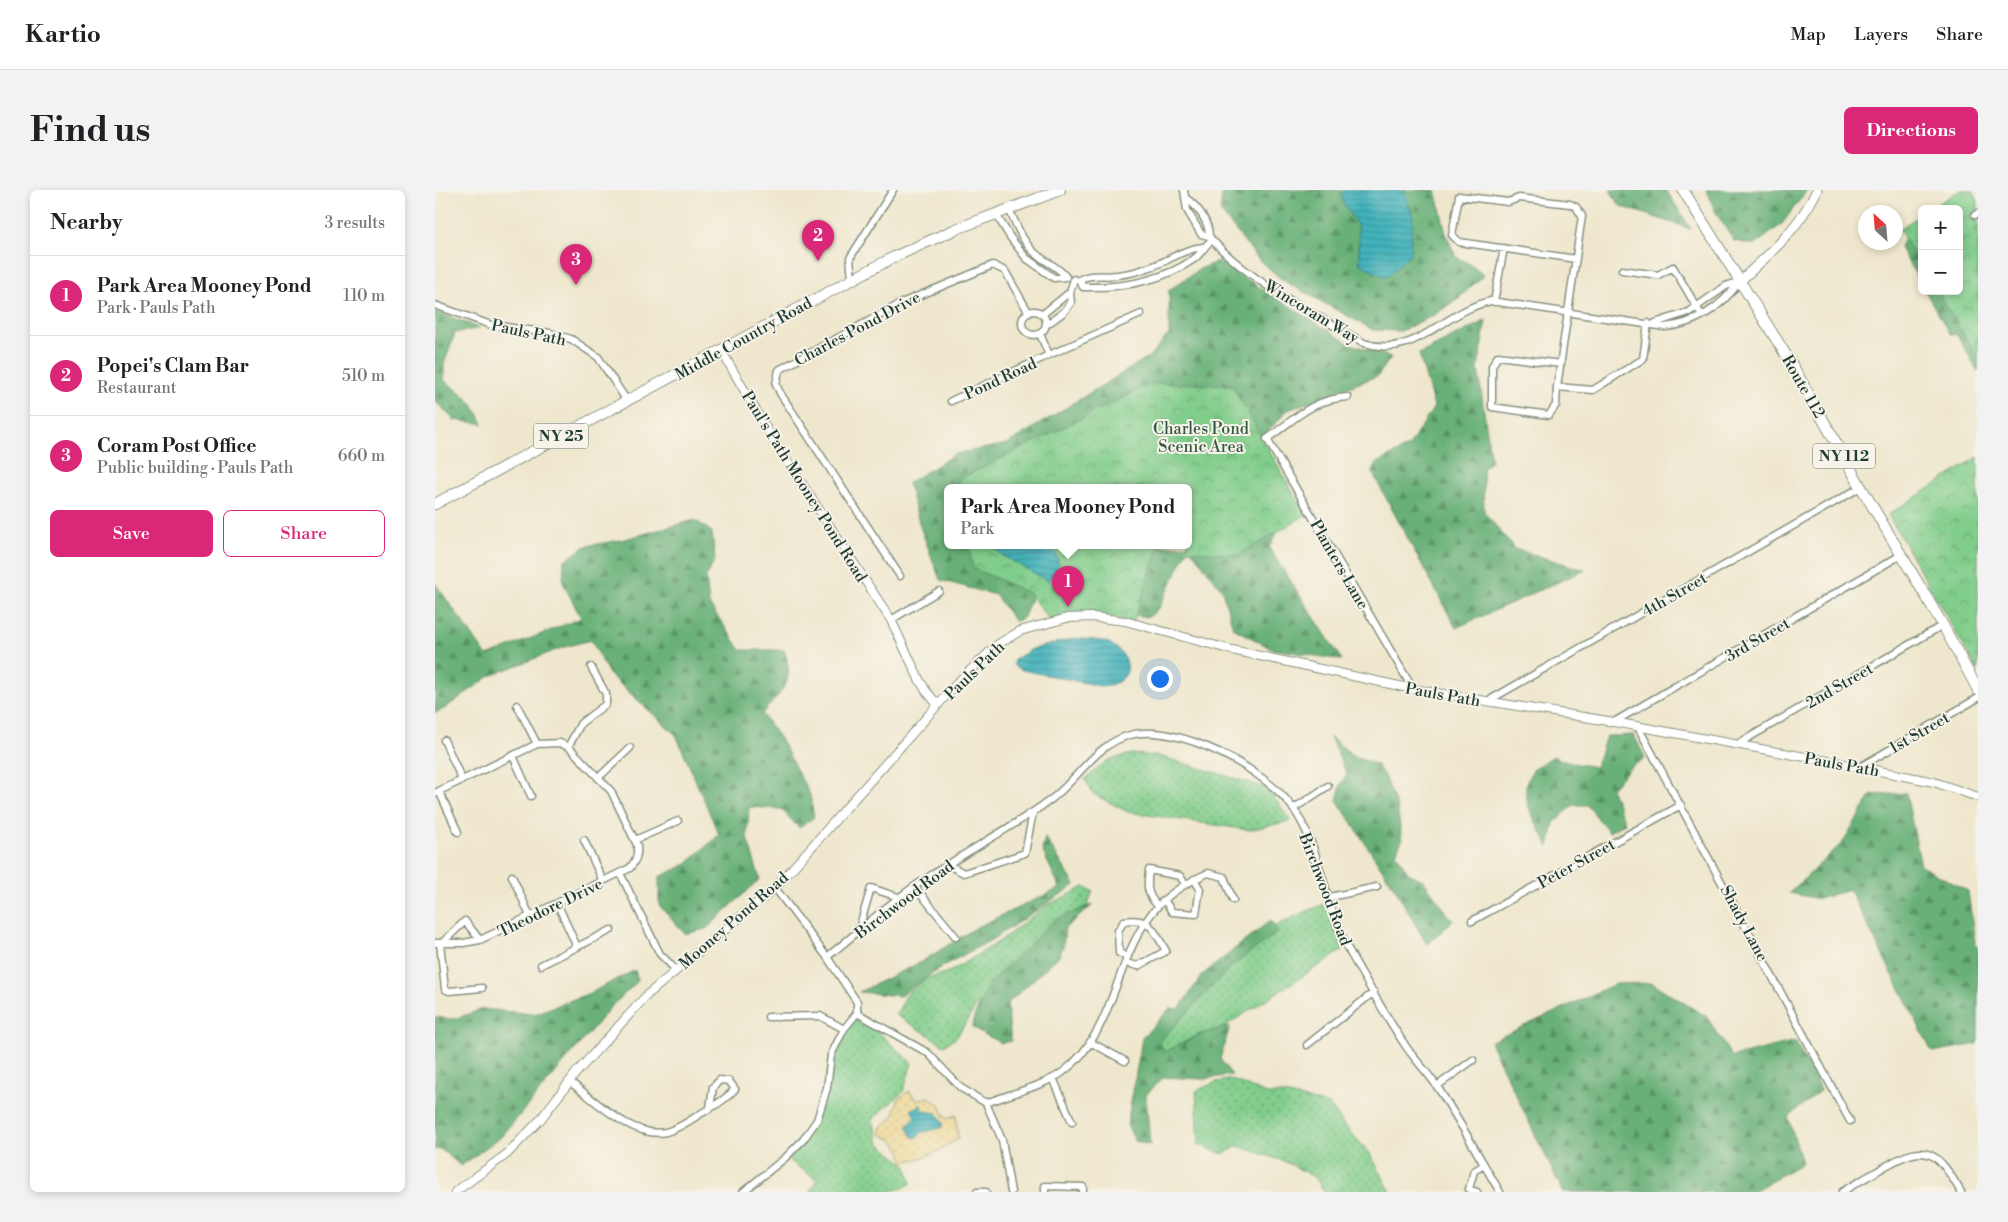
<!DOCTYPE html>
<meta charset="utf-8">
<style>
body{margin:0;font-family:"Libre Bodoni",serif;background:#f2f2f2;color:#202124}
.controls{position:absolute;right:15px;top:15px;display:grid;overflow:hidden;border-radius:8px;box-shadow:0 2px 8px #0003}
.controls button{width:45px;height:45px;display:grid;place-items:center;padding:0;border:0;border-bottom:1px solid #e0e0e0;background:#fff;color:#202124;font:25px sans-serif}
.compass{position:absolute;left:1423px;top:15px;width:45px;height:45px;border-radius:50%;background:#fff;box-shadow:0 2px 8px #0003;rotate:334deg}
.you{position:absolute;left:724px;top:488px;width:18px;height:18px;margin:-12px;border:4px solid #fff;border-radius:50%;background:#1a73e8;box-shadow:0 0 0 8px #1a73e833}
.badge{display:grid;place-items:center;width:32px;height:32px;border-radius:50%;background:#db2777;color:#fff;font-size:16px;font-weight:700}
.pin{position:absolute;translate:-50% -41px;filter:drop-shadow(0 1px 2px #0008)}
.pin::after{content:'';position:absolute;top:26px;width:18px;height:15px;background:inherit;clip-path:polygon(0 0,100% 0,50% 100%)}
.popup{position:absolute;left:509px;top:294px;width:248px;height:65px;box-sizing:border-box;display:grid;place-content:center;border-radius:8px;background:#fff;filter:drop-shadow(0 1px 4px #0005);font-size:16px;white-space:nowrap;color:#757577}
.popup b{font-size:19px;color:#202124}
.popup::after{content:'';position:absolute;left:50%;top:100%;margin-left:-10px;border:10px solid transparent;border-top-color:#fff}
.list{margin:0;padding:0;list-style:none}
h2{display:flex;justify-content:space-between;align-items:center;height:65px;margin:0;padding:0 20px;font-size:21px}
h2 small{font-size:16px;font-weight:400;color:#757577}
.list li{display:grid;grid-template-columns:32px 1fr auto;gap:15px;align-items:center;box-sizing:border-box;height:80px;padding:0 20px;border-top:1px solid #e0e0e0}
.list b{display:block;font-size:19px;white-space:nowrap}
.list p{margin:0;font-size:16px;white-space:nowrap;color:#757577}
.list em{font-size:16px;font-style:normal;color:#757577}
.actions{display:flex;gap:10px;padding:15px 20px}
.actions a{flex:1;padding:11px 0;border:1px solid #db2777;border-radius:8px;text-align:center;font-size:18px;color:#db2777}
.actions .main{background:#db2777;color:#fff}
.map{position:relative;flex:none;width:1543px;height:1002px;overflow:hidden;border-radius:8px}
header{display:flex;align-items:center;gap:30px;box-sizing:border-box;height:70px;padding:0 25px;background:#fff;border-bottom:1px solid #e0e0e0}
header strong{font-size:24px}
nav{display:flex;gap:28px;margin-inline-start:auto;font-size:18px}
.intro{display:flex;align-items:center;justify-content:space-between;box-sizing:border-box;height:120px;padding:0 30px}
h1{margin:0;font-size:35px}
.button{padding:12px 22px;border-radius:8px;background:#db2777;color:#fff;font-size:18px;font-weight:700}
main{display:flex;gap:30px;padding:0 30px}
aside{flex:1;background:#fff;border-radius:8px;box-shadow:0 2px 8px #0003}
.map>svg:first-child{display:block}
.grass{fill:url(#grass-dots);stroke:#508560}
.forest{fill:url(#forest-firs);stroke:#447656;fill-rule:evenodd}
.sand{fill:url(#sand-dots);stroke:#868c69}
.park{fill:url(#park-crowns);stroke:#508560}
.water{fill:url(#water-rules);stroke:#307878}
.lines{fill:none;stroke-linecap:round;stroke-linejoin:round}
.minor-casing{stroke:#879280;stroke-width:9}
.tertiary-casing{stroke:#879280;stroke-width:10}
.secondary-casing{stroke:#879280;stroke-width:11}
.primary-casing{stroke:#879280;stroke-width:12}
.minor{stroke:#fff;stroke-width:6}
.tertiary{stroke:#fff;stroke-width:8}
.secondary{stroke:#fff;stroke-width:9}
.primary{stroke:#fff;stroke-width:10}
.labels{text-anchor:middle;stroke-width:4;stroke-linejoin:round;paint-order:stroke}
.shield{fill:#f7f3e8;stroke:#60746a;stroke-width:1}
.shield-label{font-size:15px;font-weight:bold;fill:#1f3d34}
.street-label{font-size:16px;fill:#1f3d34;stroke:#f7f3e8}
.park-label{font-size:16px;fill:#335a45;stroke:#f7f3e8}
</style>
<header>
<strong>Kartio</strong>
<nav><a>Map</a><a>Layers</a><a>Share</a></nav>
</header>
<div class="intro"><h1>Find us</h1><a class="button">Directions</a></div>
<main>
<aside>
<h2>Nearby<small>3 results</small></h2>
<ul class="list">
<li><span class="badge">1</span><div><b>Park Area Mooney Pond</b><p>Park · Pauls Path</p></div><em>110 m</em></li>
<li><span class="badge">2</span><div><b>Popei's Clam Bar</b><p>Restaurant</p></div><em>510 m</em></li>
<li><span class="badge">3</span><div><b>Coram Post Office</b><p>Public building · Pauls Path</p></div><em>660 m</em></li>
</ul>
<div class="actions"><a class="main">Save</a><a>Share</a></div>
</aside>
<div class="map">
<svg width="1543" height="1002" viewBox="0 0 1543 1002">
<defs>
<pattern id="grass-dots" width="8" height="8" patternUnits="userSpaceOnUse" patternTransform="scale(1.25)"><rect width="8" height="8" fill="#81cd8b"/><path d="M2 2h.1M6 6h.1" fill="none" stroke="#69a872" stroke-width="1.8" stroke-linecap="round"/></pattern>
<pattern id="forest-firs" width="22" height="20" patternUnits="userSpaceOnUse" patternTransform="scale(1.25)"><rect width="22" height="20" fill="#68b077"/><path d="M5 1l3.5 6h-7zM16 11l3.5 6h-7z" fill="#559062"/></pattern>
<pattern id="sand-dots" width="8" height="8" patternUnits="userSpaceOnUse" patternTransform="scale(1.25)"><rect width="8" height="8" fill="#eeda9e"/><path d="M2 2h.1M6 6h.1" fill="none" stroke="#ccbc89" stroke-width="1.8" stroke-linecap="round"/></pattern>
<pattern id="park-crowns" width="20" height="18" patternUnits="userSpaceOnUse" patternTransform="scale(1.25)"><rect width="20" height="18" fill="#81cd8b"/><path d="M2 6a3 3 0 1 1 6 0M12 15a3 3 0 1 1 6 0" fill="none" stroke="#69a872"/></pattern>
<pattern id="water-rules" width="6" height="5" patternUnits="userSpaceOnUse" patternTransform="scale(1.25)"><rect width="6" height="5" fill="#42b2bb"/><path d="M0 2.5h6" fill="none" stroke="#379299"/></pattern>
</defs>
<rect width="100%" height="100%" fill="#f7f3e8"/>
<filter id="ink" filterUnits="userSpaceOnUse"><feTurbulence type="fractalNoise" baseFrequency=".02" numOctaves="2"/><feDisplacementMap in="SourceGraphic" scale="10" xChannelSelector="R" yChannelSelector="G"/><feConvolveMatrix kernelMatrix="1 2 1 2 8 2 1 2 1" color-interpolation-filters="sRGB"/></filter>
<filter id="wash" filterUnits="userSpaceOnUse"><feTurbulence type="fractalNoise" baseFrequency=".0096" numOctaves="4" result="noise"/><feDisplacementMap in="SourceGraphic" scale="20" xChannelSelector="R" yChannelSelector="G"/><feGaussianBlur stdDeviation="1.12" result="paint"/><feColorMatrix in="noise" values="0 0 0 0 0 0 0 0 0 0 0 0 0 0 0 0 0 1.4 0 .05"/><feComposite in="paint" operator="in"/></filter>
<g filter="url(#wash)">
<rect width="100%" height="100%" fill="#efe7cd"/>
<!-- grass -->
<path class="grass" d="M697,564L724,566L832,598L856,631L814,640L693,622L658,604L650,589L673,570Z
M649,697L658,701L652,716L612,748L540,818L521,848L509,855L461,825L472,804L490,789L516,781L562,753L611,716Z
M891,713L908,760L742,867L726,872L720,846L821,747L858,727Z
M422,823L477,873L468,902L438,929L444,953L472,976L476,994L456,1002H374L383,990L350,968L382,930L396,865Z
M795,889L832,904H850L895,915L909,935L934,962L956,1002H889L881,988L851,972L803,956L788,964L764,955L761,901L781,892Z"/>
<!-- forest -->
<path class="forest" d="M794,0H909L906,3L908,12L923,36L925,74L978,27L969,0H1001L1011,44L1021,67L1039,76L1049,85L1026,106L1001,124L966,141L938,140L849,91L824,70L785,21L787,4Z
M1175,0H1231L1256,39L1185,16Z
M1271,0H1372L1347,34L1320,55L1299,51L1281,23Z
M1543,30V181L1522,145L1515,144L1490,101H1524Z
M1487,33V95L1465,58C1467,47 1478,39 1487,33Z
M783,71L913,153L956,167L943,186L853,220L832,242L829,253L851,324L834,358L907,470L837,459L798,438L787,400L754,357L724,418L714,427L659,418L598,403L589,427L580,432L560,405L505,390L485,336L473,293L520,264L572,254L715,166L734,144V100L765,79ZM513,298H753V356H513Z
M0,121L45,138L20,143L9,174V190C29,205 38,210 48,234L19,230L0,211Z
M1051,130L1043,178L1056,271L1048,278L1049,322L1080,359L1150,380L1021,438L937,282L942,273L974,256L999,217L984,164Z
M260,330L277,342L280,369L271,387L274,414L306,460H349C361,494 347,499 327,524L346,550L375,605L379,627L364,638L346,619L314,617L312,648L325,689L271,739L250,744L224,715V687L250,675L284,645L241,545L174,484L156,450L129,457L55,486L9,519L0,523V393L52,466L146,428L128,393L129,371L151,356L190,349Z
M1199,545L1210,568L1196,577L1176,598L1190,633L1174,642L1152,615H1138L1119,633L1114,657C1103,634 1078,603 1099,579C1104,574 1113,570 1118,566L1132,572L1161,577L1171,546Z
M895,547L919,566L942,575L949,586L962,617L967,650L961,663L973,683L988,690L1018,731L992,755L962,702L902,610L906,594L912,585Z
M1471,603L1486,676L1533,701L1540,753L1543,755V854L1497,862L1414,699L1384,709L1354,703L1407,653L1437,605Z
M610,647L640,695L558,749L508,776L465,806L424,802L486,772L542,737L625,698L607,660Z
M659,714L630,738L628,757L624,766L572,814L576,851L566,853L538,838L539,827L554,794L621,729Z
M836,730L843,742L794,778L724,852L729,862L768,843L795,836L785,869L797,885L768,889L729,887L711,905L715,955L700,951L692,935L707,848L735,818L744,819L767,785Z
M200,780L203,791L175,818L67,946L26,976L5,959L0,960V827L19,829L48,819L99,824L155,803Z
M1217,793L1272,827L1297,867L1360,851L1386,900L1353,927L1367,973L1317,1002H1128L1055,852L1180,794Z"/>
<!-- sand -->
<path class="sand" d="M474,901L482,910L494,907L505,916L511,929L521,925L523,948C503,963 492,968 468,972C468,957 459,950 445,944L447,936L457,929L464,908Z"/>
<!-- park -->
<path class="park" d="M1525,0H1537L1543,11V168L1502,101H1524V19H1495Z
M1487,24V77L1464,39Z
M718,193L797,195L871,325L803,365L724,357L698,433L657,424L614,430L594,403L538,378L534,356H753V298H525L523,290Z
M1543,267V481L1453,325Z"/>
<!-- water -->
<path class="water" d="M909,0H969L978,27L975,64L951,88L925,74L923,36L908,12L906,3Z
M558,356H618L624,374L613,391L568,366Z
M641,448C651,450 668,449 676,454C703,472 695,495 665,496L587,480L578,475L579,470L597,459Z
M486,915L489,921L502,923L508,934L506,938L488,942L481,948L477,946L472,936L480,927L476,920Z"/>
</g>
<g filter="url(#ink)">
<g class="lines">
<!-- minor casing -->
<g class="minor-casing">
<path id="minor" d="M749,0L752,20L766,44L774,46C774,32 763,17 752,9
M561,24L575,47L591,68L619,88L631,87C623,76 610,72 600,63C587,51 581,34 574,19
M1540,25L1543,23
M777,50C819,95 877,122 929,153C981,170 1008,121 1056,111L1230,137C1262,134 1287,116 1305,91
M768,57C746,59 730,74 709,79C701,82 691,84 682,85C669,87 655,83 644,90L648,97C687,98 726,92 759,69C765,65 769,56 777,50L774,46
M1141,69L1024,52L1017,45L1024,6L1073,12L1084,8L1135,14L1141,17L1147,26L1122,197L1158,200L1208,169L1213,133
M1187,80L1223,85L1238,77L1267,126
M417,88L415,68L458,0
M1059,112L1069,58
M0,115L56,135L115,143L136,149L163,167L192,211
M587 133a12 12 0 1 1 24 0a12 12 0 1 1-24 0Z
M608,124L635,102
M1220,133L1254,122L1291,96L1305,91
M611,135L629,122L636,113L635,102L639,89
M614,165L706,124
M1122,197L1121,215L1114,225L1057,217V176L1063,166L1126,174
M913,207C877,209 860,229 832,249L978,499
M516,211L614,165L605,144
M465,386L345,203L341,194L344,180L469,112L558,75L570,81L594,123
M456,430L504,401
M1053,511L1426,297
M82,515L102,554
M1179,532L1466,365
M1203,537L1415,931
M9,550L27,590
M1301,555L1508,435
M133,557L146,533L171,514V504L156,477
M78,566L96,606
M1425,577L1543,508
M163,588L195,558
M4,601L23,642
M0,603L102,554L125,553L135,558L176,601L202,655C203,665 201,671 195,678L45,750L28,753H0
M858,619L893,596
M149,650L168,691
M200,650L243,631
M513,675L529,683L590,663L598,622
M185,683L225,764L240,779
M77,686L95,726
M480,697L521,747
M895,707L942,697
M730,711L737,722L761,724L765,699L759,689
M122,713L142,757
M723,716C711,704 712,696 714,680L745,686L750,694
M1037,731L1246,615
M423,742L436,698L466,708
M5,753L10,799L14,801L47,798
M7,753L30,731L45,750
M392,767C426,740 458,709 495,686C534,660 576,638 614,611C642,591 660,554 695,545C743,532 831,580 858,618C888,661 889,715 913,759C931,791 951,827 972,858C982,872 994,884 1003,898C1025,931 1044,967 1065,1002
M691,773L703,776L731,761C719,740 716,727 689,731L683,741L684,763L692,767
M106,775L176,740
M422,823L493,863L526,898L551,913L567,950L576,1002
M333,827L385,826L409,839
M655,852L690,871
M872,855L939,802
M618,888L637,932
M135,892C160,910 198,949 231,942C242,939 253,932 262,926C275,918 290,911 300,899L294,891L285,890L278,897L275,918
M1002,896L1038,870
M551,913C572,905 611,895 628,882C682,842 679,763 723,716C737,701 755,691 773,683L789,687L798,710
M308,1002L350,968L368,950L382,930L392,898L396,865L409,839L422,823V812L392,767L340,698
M542,1002H551
M610,1002V996L648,997V1002
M1042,1002L1034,999L1039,981L1049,975
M1407,1002C1421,993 1436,985 1451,976C1493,951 1503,963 1526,1002"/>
</g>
<!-- tertiary casing -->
<g class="tertiary-casing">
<path id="tertiary" d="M286,160L337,248L456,430L484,489L491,501L503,515
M20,1002L72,964L105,930L141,883L212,805L340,698L523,492L562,455L585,441L632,428L657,427L690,431L797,460L978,499L1179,532L1425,577L1499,592L1543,607"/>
</g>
<!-- secondary casing -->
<g class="secondary-casing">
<path id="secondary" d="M1305,91C1335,64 1365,37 1382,0"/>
</g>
<!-- primary casing -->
<g class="primary-casing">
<path id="primary" d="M1248,0L1356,173L1426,297L1505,430L1543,500
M0,314L459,67L521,39L625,0"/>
</g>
<!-- minor -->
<use href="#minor" class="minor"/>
<!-- tertiary -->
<use href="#tertiary" class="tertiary"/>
<!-- secondary -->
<use href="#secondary" class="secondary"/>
<!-- primary -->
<use href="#primary" class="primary"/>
</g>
</g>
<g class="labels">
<!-- shield labels -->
<g class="shield">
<rect x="98.5" y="233.5" width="55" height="25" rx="4"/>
<rect x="1378" y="253.5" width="62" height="25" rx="4"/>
</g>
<g class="shield-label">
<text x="126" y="251">NY 25</text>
<text x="1409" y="271">NY 112</text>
</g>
<!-- street labels -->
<g class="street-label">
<text transform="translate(877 121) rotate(31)" y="6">Wincoram Way</text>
<text transform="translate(422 138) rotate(-28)" y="6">Charles Pond Drive</text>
<text transform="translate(94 142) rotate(12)" y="6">Pauls Path</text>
<text transform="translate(308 148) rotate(-29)" y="6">Middle Country Road</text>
<text transform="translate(565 188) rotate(-25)" y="6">Pond Road</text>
<text transform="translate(1369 196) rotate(60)" y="6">Route 112</text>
<text transform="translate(370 296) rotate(58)" y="6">Paul's Path Mooney Pond Road</text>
<text transform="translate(905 374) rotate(60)" y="6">Planters Lane</text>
<text transform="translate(1239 404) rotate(-30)" y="6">4th Street</text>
<text transform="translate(1322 449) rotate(-30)" y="6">3rd Street</text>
<text transform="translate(539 480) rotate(-44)" y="6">Pauls Path</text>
<text transform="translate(1404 495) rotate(-30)" y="6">2nd Street</text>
<text transform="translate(1008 504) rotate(10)" y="6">Pauls Path</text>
<text transform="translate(1484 542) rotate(-30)" y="6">1st Street</text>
<text transform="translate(1407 574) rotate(10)" y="6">Pauls Path</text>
<text transform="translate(1141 673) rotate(-29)" y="6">Peter Street</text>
<text transform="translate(891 699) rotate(69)" y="6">Birchwood Road</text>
<text transform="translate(469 709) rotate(-37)" y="6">Birchwood Road</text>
<text transform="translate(115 717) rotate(-26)" y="6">Theodore Drive</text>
<text transform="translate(298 730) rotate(-41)" y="6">Mooney Pond Road</text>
<text transform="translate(1310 733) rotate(62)" y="6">Shady Lane</text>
</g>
<!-- park labels -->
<g class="park-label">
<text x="766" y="244">Charles Pond<tspan x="766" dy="18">Scenic Area</tspan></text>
</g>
</g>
</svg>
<div class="controls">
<button>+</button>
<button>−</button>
</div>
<svg class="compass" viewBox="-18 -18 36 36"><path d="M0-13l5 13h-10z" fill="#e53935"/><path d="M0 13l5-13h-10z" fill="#757577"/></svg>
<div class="you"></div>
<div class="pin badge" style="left:633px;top:417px">1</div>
<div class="popup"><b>Park Area Mooney Pond</b>Park</div>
<div class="pin badge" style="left:383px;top:71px">2</div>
<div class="pin badge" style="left:141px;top:95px">3</div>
</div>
</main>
